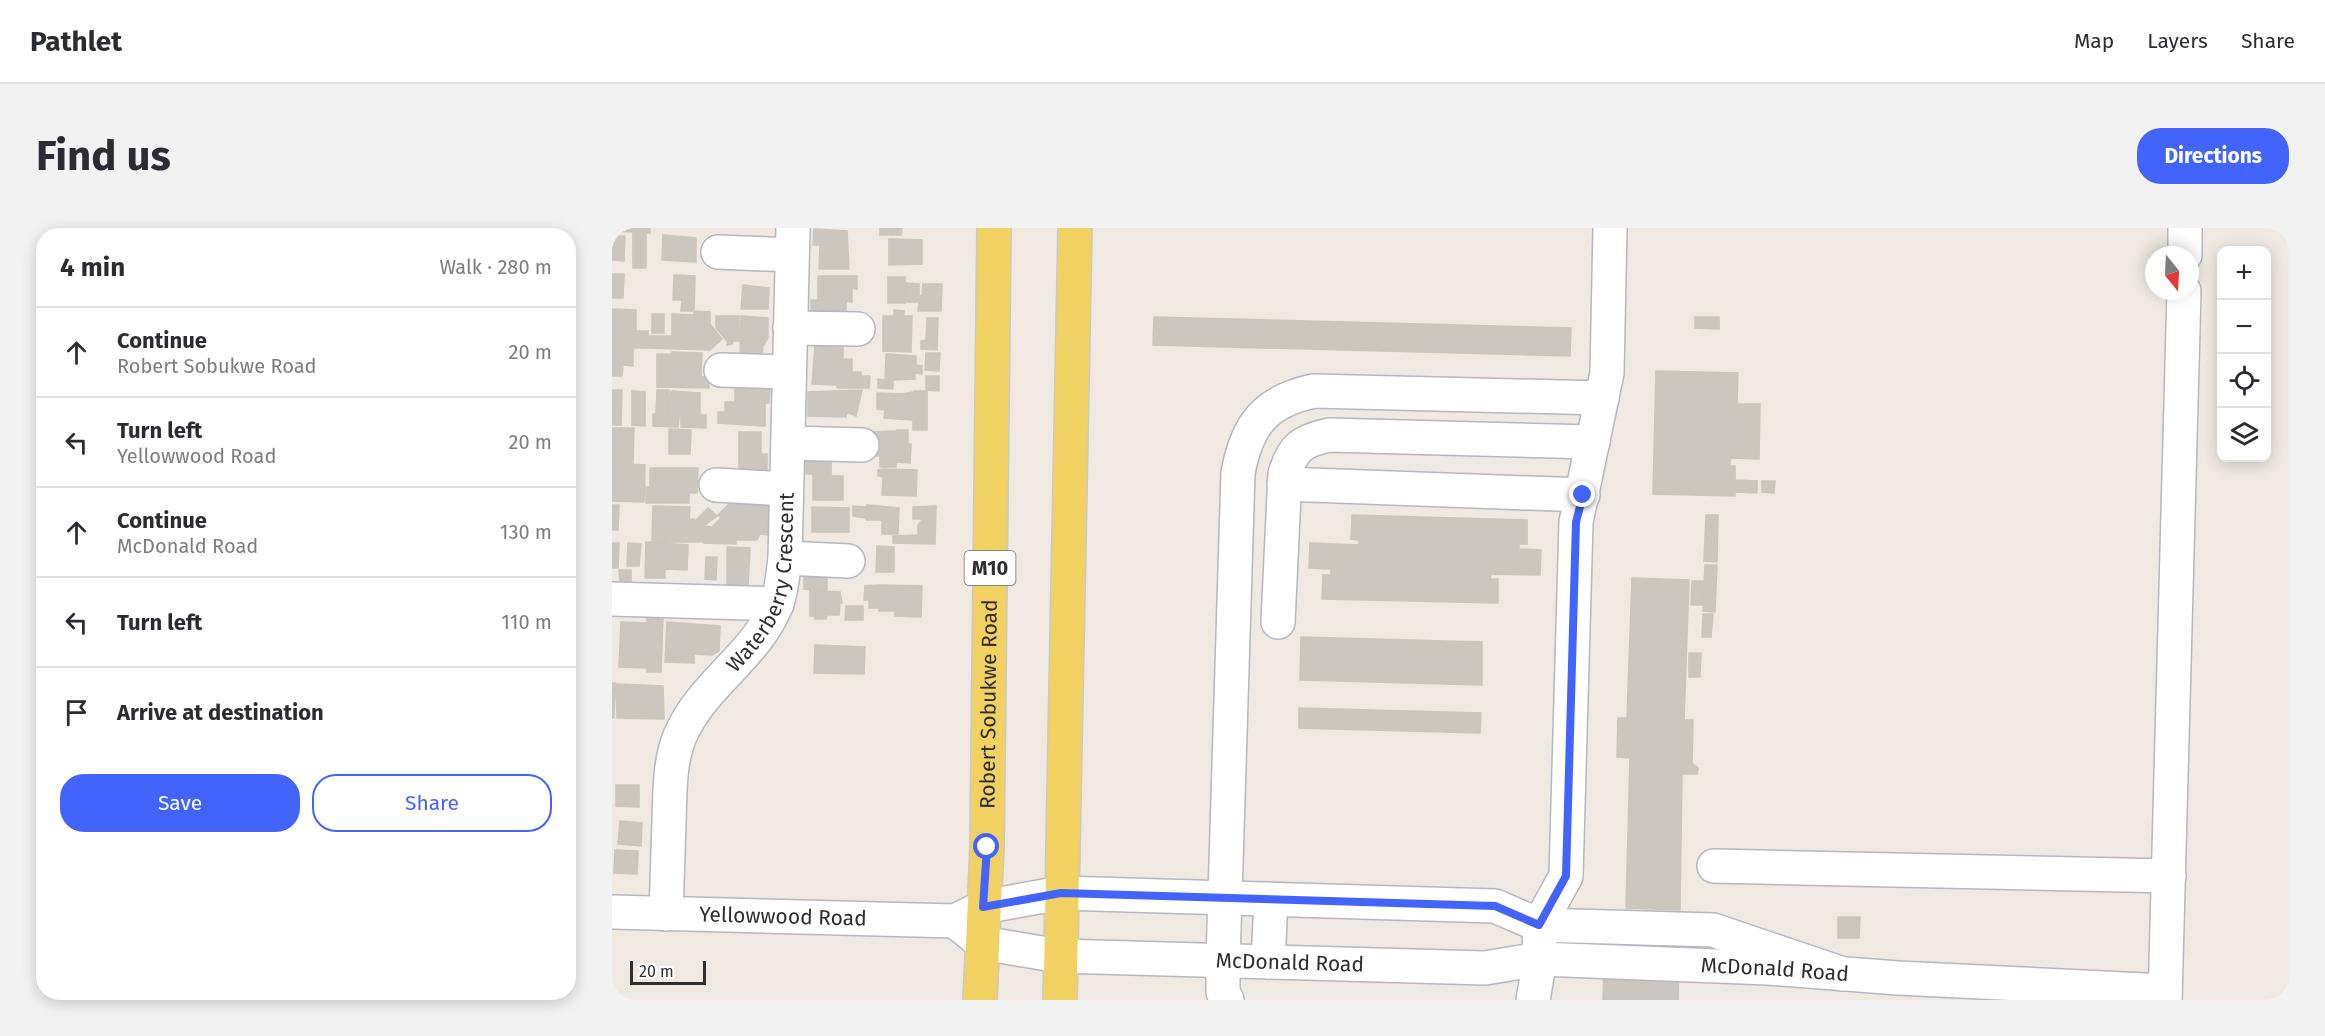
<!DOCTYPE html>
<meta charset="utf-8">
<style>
body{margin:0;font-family:"Fira Sans",sans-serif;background:#f2f2f3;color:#2b2b33}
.controls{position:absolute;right:18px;top:18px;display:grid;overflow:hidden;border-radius:12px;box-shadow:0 3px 15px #0003}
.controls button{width:54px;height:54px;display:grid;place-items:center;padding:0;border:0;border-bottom:2px solid #e1e1e2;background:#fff;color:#2b2b33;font:30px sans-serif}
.compass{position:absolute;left:1533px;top:18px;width:54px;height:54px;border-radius:50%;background:#fff;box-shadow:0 3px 15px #0003;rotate:162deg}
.scale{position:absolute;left:18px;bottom:15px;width:76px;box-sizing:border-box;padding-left:6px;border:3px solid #2e2e2e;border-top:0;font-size:16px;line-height:21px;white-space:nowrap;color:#2e2e2e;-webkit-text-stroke:4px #fff;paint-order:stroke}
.stop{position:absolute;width:18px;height:18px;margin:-14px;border:4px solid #4264fb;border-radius:50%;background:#fff}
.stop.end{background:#4264fb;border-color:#fff;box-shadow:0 2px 6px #0008}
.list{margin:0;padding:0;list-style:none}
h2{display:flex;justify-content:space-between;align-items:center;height:78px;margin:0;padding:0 24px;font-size:26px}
h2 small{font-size:20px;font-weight:400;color:#7c7c81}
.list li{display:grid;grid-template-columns:39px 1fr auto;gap:18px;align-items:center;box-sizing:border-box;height:90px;padding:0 24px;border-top:2px solid #e1e1e2}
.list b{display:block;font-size:22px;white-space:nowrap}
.list p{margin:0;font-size:20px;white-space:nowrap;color:#7c7c81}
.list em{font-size:20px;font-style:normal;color:#7c7c81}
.actions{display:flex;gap:12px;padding:18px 24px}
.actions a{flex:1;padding:14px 0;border:2px solid #4264fb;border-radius:24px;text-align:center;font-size:21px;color:#4264fb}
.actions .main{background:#4264fb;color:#fff}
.icon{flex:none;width:33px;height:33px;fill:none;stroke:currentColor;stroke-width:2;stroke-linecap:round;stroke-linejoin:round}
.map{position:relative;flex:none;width:1677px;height:772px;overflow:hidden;border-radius:24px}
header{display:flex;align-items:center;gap:36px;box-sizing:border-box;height:84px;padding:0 30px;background:#fff;border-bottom:2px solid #e1e1e2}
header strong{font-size:28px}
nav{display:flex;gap:33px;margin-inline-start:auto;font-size:21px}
.intro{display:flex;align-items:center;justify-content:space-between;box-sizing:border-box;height:144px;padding:0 36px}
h1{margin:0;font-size:42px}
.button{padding:15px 27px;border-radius:24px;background:#4264fb;color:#fff;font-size:21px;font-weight:700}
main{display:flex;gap:36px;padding:0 36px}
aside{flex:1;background:#fff;border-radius:24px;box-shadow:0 3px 15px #0003}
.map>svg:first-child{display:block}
.building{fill:#cbc7bf;stroke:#cbc5ba;stroke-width:1.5}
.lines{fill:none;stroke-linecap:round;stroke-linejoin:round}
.minor-casing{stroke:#b4b7c1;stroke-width:36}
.major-casing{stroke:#c9c9c9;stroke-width:36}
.minor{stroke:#fff;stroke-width:33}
.major{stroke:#f2d163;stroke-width:33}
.route{stroke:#4264fb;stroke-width:8}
.labels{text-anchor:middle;stroke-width:4.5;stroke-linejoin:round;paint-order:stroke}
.shield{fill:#fff;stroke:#6d6d6d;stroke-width:1.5}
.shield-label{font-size:20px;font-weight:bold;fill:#2e2e2e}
.street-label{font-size:21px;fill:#2e2e2e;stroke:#fff}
</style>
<header>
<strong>Pathlet</strong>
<nav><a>Map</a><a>Layers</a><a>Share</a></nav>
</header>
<div class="intro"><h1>Find us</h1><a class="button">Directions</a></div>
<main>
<aside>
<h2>4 min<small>Walk · 280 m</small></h2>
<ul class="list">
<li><svg class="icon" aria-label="ahead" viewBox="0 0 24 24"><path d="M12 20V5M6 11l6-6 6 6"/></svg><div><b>Continue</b><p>Robert Sobukwe Road</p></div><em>20 m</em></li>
<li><svg class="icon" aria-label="left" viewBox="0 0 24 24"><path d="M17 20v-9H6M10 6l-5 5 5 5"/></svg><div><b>Turn left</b><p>Yellowwood Road</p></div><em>20 m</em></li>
<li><svg class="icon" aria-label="ahead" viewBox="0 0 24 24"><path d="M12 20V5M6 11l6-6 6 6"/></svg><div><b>Continue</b><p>McDonald Road</p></div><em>130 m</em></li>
<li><svg class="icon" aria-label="left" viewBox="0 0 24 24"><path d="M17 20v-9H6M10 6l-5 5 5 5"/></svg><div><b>Turn left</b></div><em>110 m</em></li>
<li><svg class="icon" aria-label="arrive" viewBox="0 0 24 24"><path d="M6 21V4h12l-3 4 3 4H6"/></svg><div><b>Arrive at destination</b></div></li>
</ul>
<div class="actions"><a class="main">Save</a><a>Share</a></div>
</aside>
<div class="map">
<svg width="1677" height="772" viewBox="0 0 1677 772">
<rect width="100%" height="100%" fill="#efe9e1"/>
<!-- building -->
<path class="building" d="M0,0H38V5L0,3Z
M268,0H290L289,7H268Z
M202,1L235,3L237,41H207L208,17H201Z
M21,5H34V40H21Z
M51,7L84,10V34L50,32Z
M0,8H13L12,33L0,32Z
M277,11L310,12V36L277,37Z
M0,46H12L11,70H0Z
M62,47L83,48L82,83H69L70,72H61Z
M206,48H245V61L240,60V74L234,73V88L199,87V72H206Z
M276,49H293V75H276Z
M294,55L307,56V68H310L311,56H330L329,83H306L307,74H294Z
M131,57L157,60L156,81H129Z
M0,81L24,82V103H36V120L0,119Z
M282,82L292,83V88H300L299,124L271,123V88H282Z
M82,83L98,84V96L110,111L98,122L37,120V108H60V86L82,87Z
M40,86H52V105H40Z
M104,88H127V113H121L120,116L115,117V113L104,100Z
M129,88L156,90V110L151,118L150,128L128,127Z
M542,89L959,100L958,128L541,117Z
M1083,89H1107V101L1083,100Z
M315,90H326L325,122L309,121V113L314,112Z
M203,118L231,119V131H240V144H249V148H258L257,160H225V157L200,156Z
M0,119L21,120V138L11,137L10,148H0Z
M60,124L90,125L89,149H97V160L45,159V126H60Z
M314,125H328L327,143L313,142Z
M274,126L304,128V137L310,138V146L303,145V151L281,152V161L266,160V151L273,152Z
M1044,143L1126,145L1125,176H1148L1147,231L1118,230V238H1123V252L1145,253V265L1123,264V268L1041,266Z
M314,148H327V163L314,162Z
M123,157L158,158L157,175H153V198L106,195V184H113V174H123Z
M0,162H10L9,197H0Z
M45,162H57L56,187L59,163L88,165V187H94V200L69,199V188H67L66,199L41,198V186H44Z
M250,162L244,188L234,184V189L196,188V164Z
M20,163L33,164V198L20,197Z
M302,163H315V202H301V192L272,190L273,182L265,181V165L290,166L301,164Z
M0,200H22L21,235H0Z
M57,201L79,202L78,226H57Z
M285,202H296V216H299L298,235L284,234V239H268V228H258V204L286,203Z
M127,204H149V226H155V243H127Z
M194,233H219V248H231V272H201V246H194Z
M0,235L33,237L32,274L0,273Z
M38,240H86L85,265H77V275H34V259H38Z
M271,241L305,242L304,268L270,267L271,249L266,248V242Z
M1150,253H1163L1162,265L1150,264Z
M120,273L157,274L156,307L148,306L145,312H124V316L92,315V298L100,299L109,290L106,287Z
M0,277H7L6,302H0Z
M255,277L287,280L286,306H270V292H254Z
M41,278L78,279L77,291H82V294L96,280L105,288L92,298V314H40Z
M241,278L254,279L253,290L241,288Z
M324,278L323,316L281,315V308L306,307V297L311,291H301V279Z
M200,279L237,280V304H200Z
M740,287L915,292V316H907V321L929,322L928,347L879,346L878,351H886V375L710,371L711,347H719V341L697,340L698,315L747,317V312L739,311Z
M1094,287H1106L1105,334L1092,333Z
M34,314L76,317L75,342L53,341V350H33Z
M0,315H7L6,340H0Z
M16,315L29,316L27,338H15Z
M265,318L282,319V344H264Z
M115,319L138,320L136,358L115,357Z
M94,329H105L104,352L93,351Z
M1093,337H1105L1103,384L1091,383Z
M7,342H19V355H8Z
M192,348L215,349V363L192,361Z
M1020,350L1077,352L1072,492H1081L1080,535L1086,540L1085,546H1070L1068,682L1014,680L1018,530L1005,529L1006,490H1015Z
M1080,353H1091L1090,377H1079Z
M268,357L310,358L309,389L283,388V383H267V380H257V372H252L253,358Z
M198,362L228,364L230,375H228L227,387H215L214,391H203V388H198Z
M234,378H251V392H233Z
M1091,386H1101L1099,409H1090Z
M35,388L51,389L49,444H35V440L7,439L9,394L35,395Z
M55,394L108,398L107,423L100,427L82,426V435L53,434Z
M689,409L870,414V457L688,452Z
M203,417L253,419L252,446L202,445Z
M1077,425H1089L1088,449H1077Z
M0,455H3L2,490H0Z
M4,456L51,458L52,491L5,490Z
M687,480L869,485L868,505L687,500Z
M4,557H27V579L4,578Z
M8,593L30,595L29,618L6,616Z
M3,622L26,623L25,646L2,645Z
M994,686L1068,688L1066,772H991Z
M1226,689H1248L1247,710H1226Z"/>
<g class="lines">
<!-- minor casing -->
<g class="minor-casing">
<g id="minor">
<path d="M106,24L180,27"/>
<path d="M1573,27V0"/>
<path d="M178,100L246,101"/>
<path d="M109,142L177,144"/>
<path d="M176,215L250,217"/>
<path d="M672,256L971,267"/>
<path d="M104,257L174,261"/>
<path d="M173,330L236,333"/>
<path d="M0,371L165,376"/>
<path d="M666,394L673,246C681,219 690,213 717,207L981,214"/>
<path d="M1102,638L1557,648"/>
<path id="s1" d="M0,684L343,693L371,679L449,665L883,678L927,697L1101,702L1231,746"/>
<path id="s2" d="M54,686C55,655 56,624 57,594C58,566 57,534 68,508C90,456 145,428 165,375C170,361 171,345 173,330L181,0"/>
<path id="s3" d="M349,698L370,715L448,728L873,740L928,731L1156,740L1286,750L1553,763"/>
<path d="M656,734L659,672"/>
<path d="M615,772L611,764V733L626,245C635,197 653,173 702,163L990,170"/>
<path d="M921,772L928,731L927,697L954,648L964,294L995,145L998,0"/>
<path d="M1553,772L1572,63"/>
</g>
</g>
<!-- major casing -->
<g class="major-casing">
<g id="major">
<path id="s4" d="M368,772L375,619L382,0"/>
<path d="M448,772L463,0"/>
</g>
</g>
<!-- minor -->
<use href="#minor" class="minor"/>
<!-- major -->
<use href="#major" class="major"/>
</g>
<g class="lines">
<!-- route -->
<path class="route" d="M375,619L371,679L449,665L883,678L927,697L954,648L964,294L971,267"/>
</g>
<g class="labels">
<!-- shield labels -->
<rect class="shield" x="352.5" y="323" width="51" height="34" rx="4.5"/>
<g class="shield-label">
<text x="378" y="347">M10</text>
</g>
<!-- street labels -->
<g class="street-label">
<text dy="7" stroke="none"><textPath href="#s2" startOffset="360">Waterberry Crescent</textPath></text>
<text dy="7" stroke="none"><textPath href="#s4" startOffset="296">Robert Sobukwe Road</textPath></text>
<text dy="7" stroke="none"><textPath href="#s1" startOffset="171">Yellowwood Road</textPath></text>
<text dy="7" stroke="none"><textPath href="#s3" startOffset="336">McDonald Road</textPath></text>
<text dy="7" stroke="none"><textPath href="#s3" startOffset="822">McDonald Road</textPath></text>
</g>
</g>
</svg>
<div class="controls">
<button>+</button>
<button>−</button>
<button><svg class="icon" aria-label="locate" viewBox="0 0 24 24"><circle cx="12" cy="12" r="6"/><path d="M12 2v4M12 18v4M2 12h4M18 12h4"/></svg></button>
<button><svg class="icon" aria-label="layers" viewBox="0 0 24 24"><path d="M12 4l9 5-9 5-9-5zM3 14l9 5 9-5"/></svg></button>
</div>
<svg class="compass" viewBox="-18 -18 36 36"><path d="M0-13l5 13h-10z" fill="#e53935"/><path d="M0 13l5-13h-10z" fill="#7c7c81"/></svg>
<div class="scale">20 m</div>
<div class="stop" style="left:375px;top:619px"></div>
<div class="stop end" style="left:971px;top:267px"></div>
</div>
</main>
